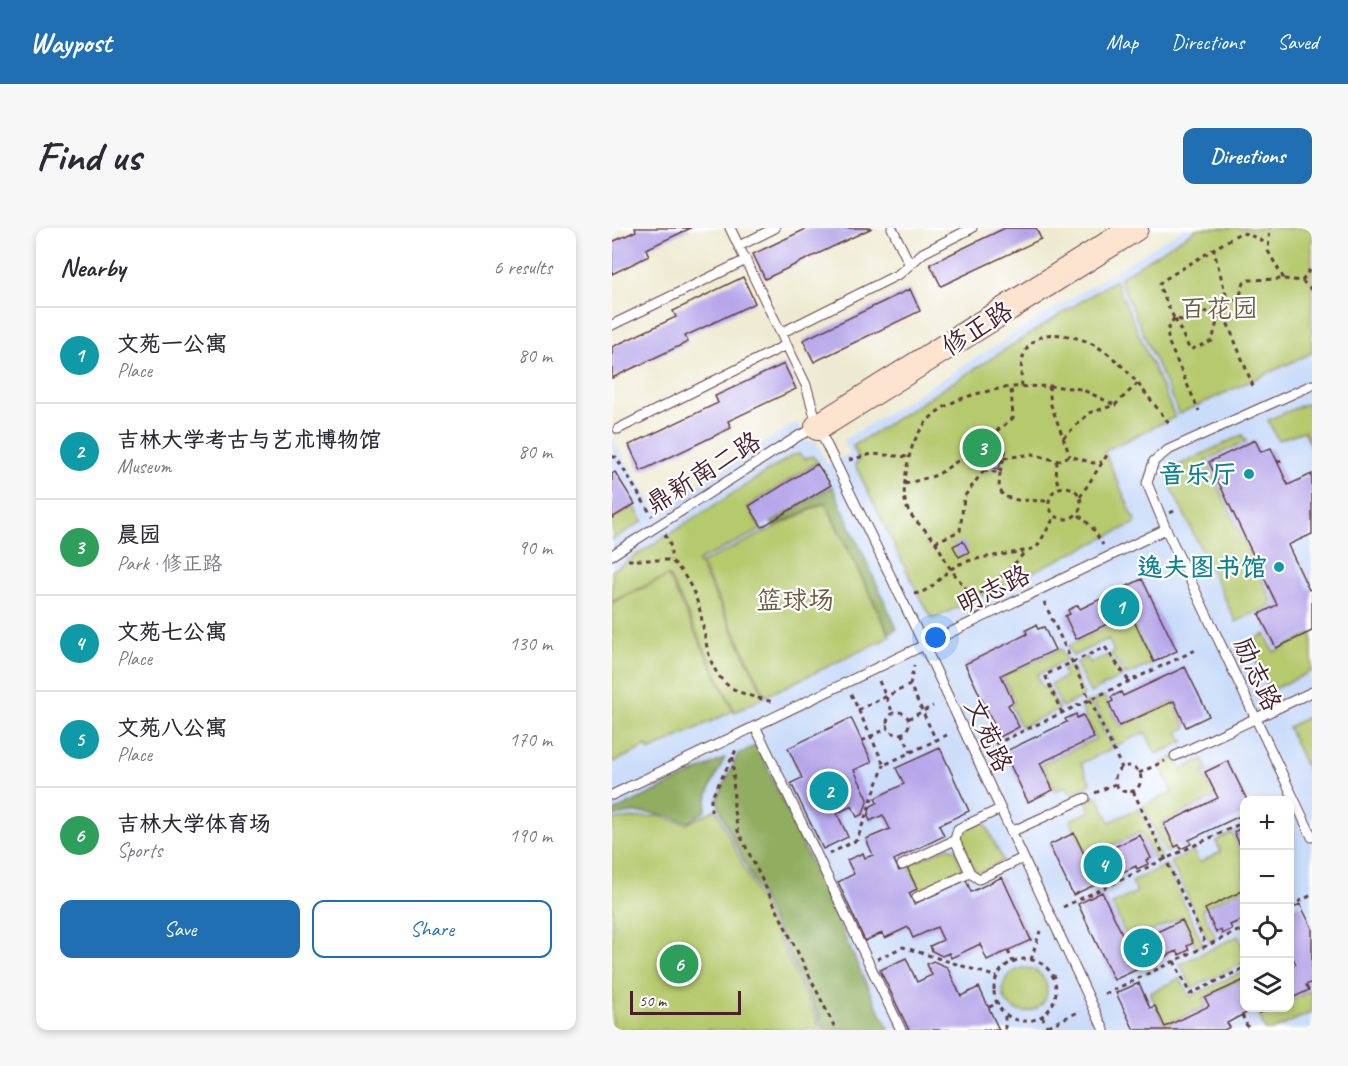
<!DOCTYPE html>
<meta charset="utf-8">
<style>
body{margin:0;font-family:Caveat,"LXGW WenKai TC",sans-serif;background:#f7f7f7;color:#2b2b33}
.controls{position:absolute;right:18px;bottom:18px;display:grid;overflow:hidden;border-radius:12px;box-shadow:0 3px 9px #0003}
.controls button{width:54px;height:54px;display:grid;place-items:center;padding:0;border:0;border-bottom:2px solid #e1e1e2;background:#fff;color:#2b2b33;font:30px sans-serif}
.scale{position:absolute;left:18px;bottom:15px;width:111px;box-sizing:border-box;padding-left:6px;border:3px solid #4a1f2b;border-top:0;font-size:16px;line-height:21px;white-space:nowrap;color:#4a1f2b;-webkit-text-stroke:4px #fff;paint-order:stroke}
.you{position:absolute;left:324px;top:410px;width:21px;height:21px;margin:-15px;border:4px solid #fff;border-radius:50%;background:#1a73e8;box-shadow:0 0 0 9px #1a73e833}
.badge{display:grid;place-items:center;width:39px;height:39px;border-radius:50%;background:#1f6fb2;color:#fff;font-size:20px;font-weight:700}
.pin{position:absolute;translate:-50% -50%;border:3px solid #fff;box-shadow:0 2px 6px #0006}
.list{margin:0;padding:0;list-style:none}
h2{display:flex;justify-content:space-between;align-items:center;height:78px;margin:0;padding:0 24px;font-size:26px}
h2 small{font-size:20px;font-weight:400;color:#7c7c81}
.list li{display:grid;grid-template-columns:39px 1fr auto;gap:18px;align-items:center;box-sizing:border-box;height:96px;padding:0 24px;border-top:2px solid #e1e1e2}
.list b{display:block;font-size:22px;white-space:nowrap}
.list p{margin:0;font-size:20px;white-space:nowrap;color:#7c7c81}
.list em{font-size:20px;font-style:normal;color:#7c7c81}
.actions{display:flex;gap:12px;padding:18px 24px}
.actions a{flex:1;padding:14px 0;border:2px solid #1f6fb2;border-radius:12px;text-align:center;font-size:21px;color:#1f6fb2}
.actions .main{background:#1f6fb2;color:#fff}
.icon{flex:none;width:33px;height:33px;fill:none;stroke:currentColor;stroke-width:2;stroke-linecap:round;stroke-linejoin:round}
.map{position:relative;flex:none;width:700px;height:802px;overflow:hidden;border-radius:12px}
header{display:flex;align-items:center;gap:36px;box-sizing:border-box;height:84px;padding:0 30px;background:#1f6fb2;color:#fff}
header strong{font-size:28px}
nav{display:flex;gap:33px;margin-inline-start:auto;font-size:21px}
.intro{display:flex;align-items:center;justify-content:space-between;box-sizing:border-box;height:144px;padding:0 36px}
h1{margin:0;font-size:42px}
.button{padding:15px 27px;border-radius:12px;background:#1f6fb2;color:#fff;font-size:21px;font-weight:700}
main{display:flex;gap:36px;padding:0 36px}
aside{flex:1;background:#fff;border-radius:12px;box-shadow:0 3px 9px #0003}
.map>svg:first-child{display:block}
.built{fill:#c9dcf9;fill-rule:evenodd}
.green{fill:#b5c96d;stroke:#80744c;stroke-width:1.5}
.forest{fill:#90ad60;stroke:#6d6646;stroke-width:1.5}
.building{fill:#b5a6e9}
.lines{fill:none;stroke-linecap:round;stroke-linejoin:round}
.lane-casing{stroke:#633d44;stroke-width:11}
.secondary-casing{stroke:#633d44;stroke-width:28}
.path{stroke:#633d44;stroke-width:3;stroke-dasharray:4.5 4.5;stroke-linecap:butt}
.lane{stroke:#fff;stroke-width:9}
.secondary{stroke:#fde4d0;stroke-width:26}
.culture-dot{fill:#0f9aa8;stroke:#fff;stroke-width:2}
.labels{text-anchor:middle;stroke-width:4.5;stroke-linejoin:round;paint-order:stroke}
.park-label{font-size:26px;fill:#6f5a42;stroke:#fff}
.street-label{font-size:26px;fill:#4a1f2b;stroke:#fff}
.culture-label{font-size:26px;font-weight:bold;fill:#0d838f;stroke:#fff;text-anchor:end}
</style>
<header>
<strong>Waypost</strong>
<nav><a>Map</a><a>Directions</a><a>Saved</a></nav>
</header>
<div class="intro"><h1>Find us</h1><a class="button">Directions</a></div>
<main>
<aside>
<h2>Nearby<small>6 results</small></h2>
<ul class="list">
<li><span class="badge" style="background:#0f9aa8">1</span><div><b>文苑一公寓</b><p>Place</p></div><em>80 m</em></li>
<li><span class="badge" style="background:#0f9aa8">2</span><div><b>吉林大学考古与艺术博物馆</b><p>Museum</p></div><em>80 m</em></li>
<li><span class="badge" style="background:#2e9e5b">3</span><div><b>晨园</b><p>Park · 修正路</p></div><em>90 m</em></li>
<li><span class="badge" style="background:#0f9aa8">4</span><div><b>文苑七公寓</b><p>Place</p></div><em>130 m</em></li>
<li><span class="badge" style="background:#0f9aa8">5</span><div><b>文苑八公寓</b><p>Place</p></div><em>170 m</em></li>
<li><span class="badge" style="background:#2e9e5b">6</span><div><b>吉林大学体育场</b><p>Sports</p></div><em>190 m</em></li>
</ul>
<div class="actions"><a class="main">Save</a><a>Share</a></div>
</aside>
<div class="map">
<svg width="700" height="802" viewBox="0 0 700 802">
<rect width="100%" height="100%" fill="#fff"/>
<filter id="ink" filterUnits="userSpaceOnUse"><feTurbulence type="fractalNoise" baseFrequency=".0167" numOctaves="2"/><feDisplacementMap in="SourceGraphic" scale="12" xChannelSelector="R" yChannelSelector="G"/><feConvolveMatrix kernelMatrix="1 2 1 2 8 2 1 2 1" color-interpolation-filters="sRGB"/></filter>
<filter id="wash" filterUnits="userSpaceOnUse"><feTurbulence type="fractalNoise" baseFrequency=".008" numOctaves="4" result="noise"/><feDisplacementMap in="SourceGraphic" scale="24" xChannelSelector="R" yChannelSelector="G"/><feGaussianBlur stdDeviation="1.35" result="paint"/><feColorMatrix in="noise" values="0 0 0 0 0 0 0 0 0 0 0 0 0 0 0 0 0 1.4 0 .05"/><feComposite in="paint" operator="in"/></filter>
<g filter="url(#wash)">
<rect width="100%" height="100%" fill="#eeead1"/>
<!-- built -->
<path class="built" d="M572,0H700V802H0V210L45,283L185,194L194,214L204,213L216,236L238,225L232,212ZM632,572H678V780H632Z"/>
<!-- green -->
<path class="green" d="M586,0H700V125L567,186L507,50Z
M503,52L563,189L492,223L524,295L321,391L311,376L243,237L247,232L241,218Z
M693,176L700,178V220L692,203L666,212L656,192Z
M630,207L634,213L594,232L661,376L624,394L558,257L557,248L563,239Z
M187,226L193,231L200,228L206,234L136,278L149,302L86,333L153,469L123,484L57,347L0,373V343L181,227Z
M213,275L278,409L154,468L89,335Z
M22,278L31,293L0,312V291Z
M56,348L121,483L37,523L35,518L0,535V375Z
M517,388L540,436L515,447L499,426L502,423L496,411L461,428L456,418Z
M700,405V443L658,463L635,415L653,406L662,424Z
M449,421L455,432L425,447L431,460L435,458L447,481L409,499L399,477L403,474L391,448Z
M496,427L511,448L478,465L464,435L475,429L478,435Z
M458,437L472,468L450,479L439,456L453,449L450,441Z
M492,468L507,499L562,474L574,500L566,504L571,514L544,526L533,504L503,518L481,473Z
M478,474L500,521L469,535L479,556L459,566L455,558L443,563L430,536L484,511L468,478Z
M700,487V552L676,499Z
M563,529L569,542L591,531L596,542L591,545L603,569L549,595L561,621L554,625L531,578L560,564L547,536Z
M486,568L498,594L527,580L549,628L542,631L529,604L475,629L458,592L478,583L474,573Z
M104,581L210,802H0V592L46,588L75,596Z
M372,593L391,633L367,645L363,643L348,612L354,601Z
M620,605L632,631V660L590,681L604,710L597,713L559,634L581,623L587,635L609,624L604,613Z
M336,619L344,622L351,643L308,662L296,637Z
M554,637L591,716L584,719L570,689L517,714L500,676L525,664L520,653Z
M626,708L632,720V735L580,760L568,736Z
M391 762a22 22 0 1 1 44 0a22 22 0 1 1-44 0Z
M632,743V750L591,770L594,778L553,797L538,765L568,750L578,769Z
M700,762V784L661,802H653L647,787L663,780H678V773Z"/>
<!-- forest -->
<path class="forest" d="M220,258L285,401L277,405L213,274L162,298L159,295Z
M145,517L259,766L277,802H213L110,587L105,572L126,526Z
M113,530C104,548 94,563 94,582L76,594C50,585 26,581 0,589V584Z"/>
<g id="blocks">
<!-- building -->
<path class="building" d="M23,0H79L34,21L37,28L0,46V14L24,3Z
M196,0H260L153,51L141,26Z
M393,0H424L429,11L329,58L318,36Z
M131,49L143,75L73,108L76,114L0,150V119L64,89L61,83Z
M298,61L308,83L202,134L191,112Z
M172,136L184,161L116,193L119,200L29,243L17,217L106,175L103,168Z
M643,212L649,224L659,220L676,257L700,246V306L676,317L697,362L700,360V403L664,420L647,386L665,377L597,234Z
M380,221L391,223L387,241L376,239Z
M205,236L219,257L150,299L137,278Z
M3,244L23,276L0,290V246Z
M351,313L357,324L347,329L341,318Z
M530,351L565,423L542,434L518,385L464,411L453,388L458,386L456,382L466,377L468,381Z
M424,397L426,401L432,399L443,422L389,447L401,474L396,477L407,499L388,509L353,436L415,406L414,402Z
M573,439L597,488L574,499L562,473L507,498L497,475L501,473L499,469L509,464L511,468Z
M464,486L465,490L471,487L482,510L428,535L441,562L416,574L392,524L455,494L453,491Z
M239,490L260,534L242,542L256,571L251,586L245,589L240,578L225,585L236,609L211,621L179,555L190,550L176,520Z
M328,520L357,583L327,597L332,608L282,632L287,643L295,639L305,661L297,665L302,676L354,652L359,664L390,649L419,712L375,732L368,716L339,730L337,725L330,728L320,723L318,718L331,712L325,699L301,710L296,699L273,710L270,705L253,713L226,654L242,646L235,632L251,625L253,630L261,627L254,611L278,601L271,587L258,593L256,588L259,578L265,575L263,570L292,556L284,540Z
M616,533L635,572L632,586L577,612L579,616L569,621L567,617L563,619L552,596L606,570L593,544Z
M632,598V626L622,604Z
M462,605L475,632L528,607L539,630L534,632L536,636L525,641L524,638L461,667L437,617Z
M632,662V691L618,697L620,701L610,706L609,702L604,704L593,681Z
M490,664L516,718L570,692L581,715L575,718L577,722L567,727L565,723L502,752L466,676Z
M688,676L700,700V754L694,757L697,762L678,771V739L684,736L678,723V681Z
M294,730L305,754L320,747L315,736L321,733L335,739L349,768L367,759L387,802H297L268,742Z
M632,752V780H660L647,785L645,781L630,787L615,795L618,799L612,802H522L504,765L527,755L538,780L543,778L553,799L597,778L593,770Z"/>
</g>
</g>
<g filter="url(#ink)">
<use href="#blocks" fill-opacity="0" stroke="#633d44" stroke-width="1.5"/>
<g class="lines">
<!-- lane casing -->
<g class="lane-casing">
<path id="lane" d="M118,0L194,157L206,199L312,417L492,802
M280,0L298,37
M127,18L163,0
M0,97L134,32
M169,105L287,46L311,25L360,0
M6,201L174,117
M554,301L700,609
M0,327L188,207L204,200
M143,498L289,802
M563,528L700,464
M0,567L554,301L535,255L542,233L556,222L700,157
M388,581L346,601L343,612L358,645L367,651L411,630
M399,604L473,570
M290,637L343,612
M305,669L358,645"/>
</g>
<!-- secondary casing -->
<g class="secondary-casing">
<path id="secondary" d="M206,199L523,0"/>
</g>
<!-- path -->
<path class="path" d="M601,20L616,74
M672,51L690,53L700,62
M690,53L700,38
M562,90L555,103L557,115L587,183
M563,91L578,122L600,113L609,79L627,70L632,55L637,52L672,51L656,23L658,0
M410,158C408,140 408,119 427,110C436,105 445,106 455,108C503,115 529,162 558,196
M437,158L469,161L503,177
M641,158L609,79L569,92L562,90L547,58L550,53L628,5L636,6L656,16
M451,210L477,185L503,177L526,155
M378,217L394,221L388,245L372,242L381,206L401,190L399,159L437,158L439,177L458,228
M0,229H4L40,288
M392,230L421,226L445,233L458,228L481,235L490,234
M237,232L260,226L297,229
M445,233L444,250L448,260
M665,234L670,232
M388,245L387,259L391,268L405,272L435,273
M293,256L325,247L350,230L372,237
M437 275a16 16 0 1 1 32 0a16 16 0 1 1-32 0Z
M468,269L497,224
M558,285L566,281
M467,287L480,299L491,317
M53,306L59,319V332
M323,314L348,303L352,269L372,242
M16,332H59C74,346 83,364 88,383C94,408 94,442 118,459C131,467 147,470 161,474
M302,366C323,363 329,344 348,336C373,326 401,328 425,319L443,288
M361,371L398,341L413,324
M432,374L510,540
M364,378C358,363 347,353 338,340C332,331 328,320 322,312C314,301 301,293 295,280C290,267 293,252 295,239C305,180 346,167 399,159
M267,453L281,485
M298,457L302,437
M239,466L272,537L335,507
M246,482L298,457L324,512
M275 495a11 11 0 1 1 22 0a11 11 0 1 1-22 0Z
M450,485L433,447L493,419L517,453
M296,491L321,478
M290,505L299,524
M250,513L276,500
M375,520L586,421
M121,529L122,583L126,603L224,802
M503 551a13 13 0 1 1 26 0a13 13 0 1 1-26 0Z
M527,545L553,533
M521,563L595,718
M483,565L503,556
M99,584V571L125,520
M217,626L245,612L272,537
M678,678L700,667
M451,679L632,594
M629,701L632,709
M396,723L402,736
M265,731L291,719L385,749
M382 762a31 31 0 1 1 62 0a31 31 0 1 1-62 0Z
M419,732L428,703
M562,733L578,766L632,740
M440,750L448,746
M493,766L632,700
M377,779L387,775
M630,787L637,802
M393,788V802
M430,788L437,802
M428,802L466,784"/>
<!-- lane -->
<use href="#lane" class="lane"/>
<!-- secondary -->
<use href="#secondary" class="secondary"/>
</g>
</g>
<!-- markers -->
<g class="culture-dot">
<circle cx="637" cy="246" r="6"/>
<circle cx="667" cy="339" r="6"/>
</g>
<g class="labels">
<!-- park labels -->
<g class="park-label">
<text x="607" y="89">百花园</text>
<text x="183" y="381">篮球场</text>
</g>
<!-- street labels -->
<g class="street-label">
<text transform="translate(365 100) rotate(-32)" y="9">修正路</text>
<text transform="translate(91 244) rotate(-32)" y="9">鼎新南二路</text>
<text transform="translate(381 361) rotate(-26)" y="9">明志路</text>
<text transform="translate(646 446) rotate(65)" y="9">励志路</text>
<text transform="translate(377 507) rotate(65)" y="9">文苑路</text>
</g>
<!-- culture labels -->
<g class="culture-label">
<text x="625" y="255">音乐厅</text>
<text x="655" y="348">逸夫图书馆</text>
</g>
</g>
</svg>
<div class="controls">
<button>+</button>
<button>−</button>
<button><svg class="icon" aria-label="locate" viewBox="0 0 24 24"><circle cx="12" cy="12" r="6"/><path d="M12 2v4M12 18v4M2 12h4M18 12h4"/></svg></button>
<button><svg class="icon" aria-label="layers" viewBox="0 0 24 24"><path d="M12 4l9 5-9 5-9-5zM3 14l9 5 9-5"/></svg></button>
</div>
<div class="scale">50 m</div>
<div class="you"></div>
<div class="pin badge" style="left:508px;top:379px;background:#0f9aa8">1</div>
<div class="pin badge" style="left:217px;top:563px;background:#0f9aa8">2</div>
<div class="pin badge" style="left:370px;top:220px;background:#2e9e5b">3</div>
<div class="pin badge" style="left:491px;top:637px;background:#0f9aa8">4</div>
<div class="pin badge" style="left:531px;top:720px;background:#0f9aa8">5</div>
<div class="pin badge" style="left:67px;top:736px;background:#2e9e5b">6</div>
</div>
</main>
